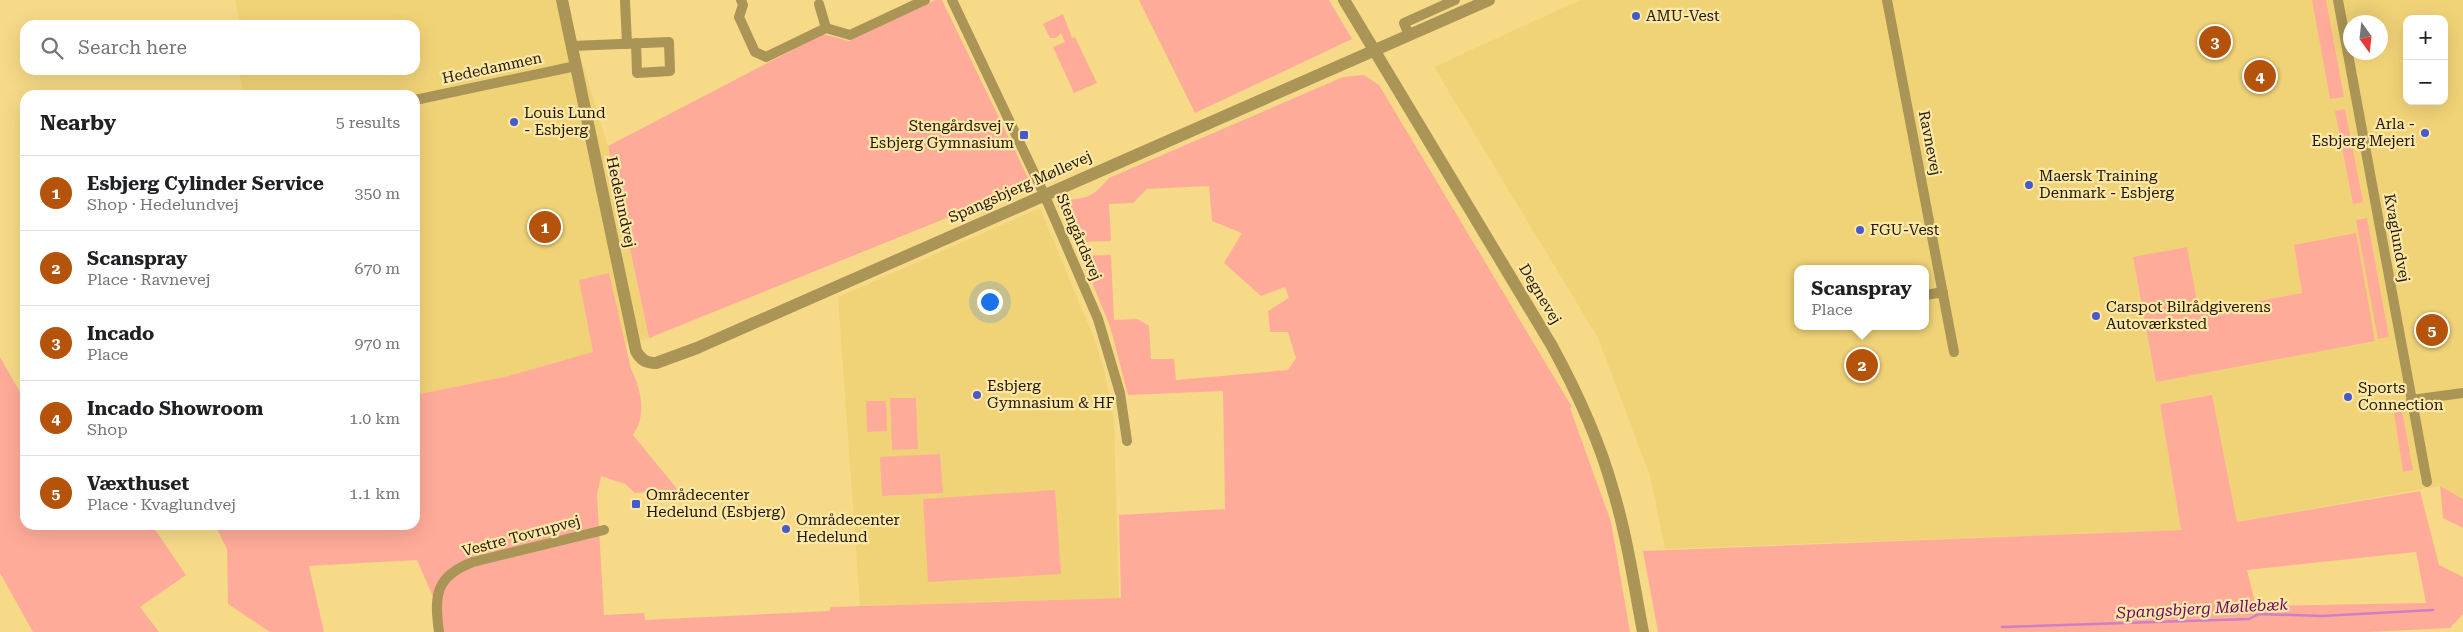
<!DOCTYPE html>
<meta charset="utf-8">
<style>
body{margin:0;font-family:"Roboto Serif",serif;background:#f2f2f2;color:#202124}
.controls{position:absolute;right:15px;top:15px;display:grid;overflow:hidden;border-radius:10px;box-shadow:0 5px 20px #0002}
.controls button{width:45px;height:45px;display:grid;place-items:center;padding:0;border:0;border-bottom:1px solid #e0e0e0;background:#fff;color:#202124;font:25px sans-serif}
.compass{position:absolute;left:2343px;top:15px;width:45px;height:45px;border-radius:50%;background:#fff;box-shadow:0 5px 20px #0002;rotate:165deg}
.you{position:absolute;left:989px;top:301px;width:18px;height:18px;margin:-12px;border:4px solid #fff;border-radius:50%;background:#1a73e8;box-shadow:0 0 0 8px #1a73e833}
.badge{display:grid;place-items:center;width:32px;height:32px;border-radius:50%;background:#b45309;color:#fff;font-size:16px;font-weight:700}
.pin{position:absolute;translate:-50% -50%;border:2px solid #fff;box-shadow:0 1px 5px #0006}
.popup{position:absolute;left:1794px;top:265px;width:135px;height:65px;box-sizing:border-box;display:grid;place-content:center;border-radius:10px;background:#fff;filter:drop-shadow(0 1px 4px #0005);font-size:16px;white-space:nowrap;color:#757577}
.popup b{font-size:19px;color:#202124}
.popup::after{content:'';position:absolute;left:50%;top:100%;margin-left:-10px;border:10px solid transparent;border-top-color:#fff}
.list{margin:0;padding:0;list-style:none}
h2{display:flex;justify-content:space-between;align-items:center;height:65px;margin:0;padding:0 20px;font-size:21px}
h2 small{font-size:16px;font-weight:400;color:#757577}
.list li{display:grid;grid-template-columns:32px 1fr auto;gap:15px;align-items:center;box-sizing:border-box;height:75px;padding:0 20px;border-top:1px solid #e0e0e0}
.list b{display:block;font-size:19px;white-space:nowrap}
.list p{margin:0;font-size:16px;white-space:nowrap;color:#757577}
.list em{font-size:16px;font-style:normal;color:#757577}
.icon{flex:none;width:28px;height:28px;fill:none;stroke:currentColor;stroke-width:2;stroke-linecap:round;stroke-linejoin:round}
.map{position:relative;flex:none;width:2463px;height:632px;overflow:hidden}
.search{position:absolute;background:#fff;box-shadow:0 5px 20px #0002;left:20px;top:20px;width:400px;height:55px;display:flex;align-items:center;gap:12px;box-sizing:border-box;padding:0 18px;border-radius:15px;color:#757577;font-size:19px}
.panel{position:absolute;background:#fff;box-shadow:0 5px 20px #0002;left:20px;top:90px;width:400px;height:440px;border-radius:15px}
.map>svg:first-child{display:block}
.built{fill:#f1d377;fill-rule:evenodd}
.green{fill:#ffab9a;fill-rule:evenodd}
.lines{fill:none;stroke-linecap:round;stroke-linejoin:round}
.stream{stroke:#ce80c4;stroke-width:2.5}
.minor{stroke:#aa9557;stroke-width:10}
.tertiary{stroke:#aa9557;stroke-width:12}
.poi-dot{fill:#4659cd;stroke:#fee8a7;stroke-width:2}
.labels{text-anchor:middle;stroke-width:4.5;stroke-linejoin:round;paint-order:stroke}
.poi-label{font-size:15px;fill:#201800;stroke:#fee8a7;text-anchor:start}
.street-label{font-size:15px;fill:#201800;stroke:#fee8a7}
.water-label{font-size:16px;font-style:italic;fill:#6c0966;stroke:#fee8a7}
</style>
<div class="map">
<svg width="2463" height="632" viewBox="0 0 2463 632">
<rect width="100%" height="100%" fill="#f6da88"/>
<!-- built -->
<path class="built" d="M235,0H563L608,146L649,338L508,376L415,395V95H244L238,70H415V25H240Z
M1580,0H2463V499L2439,486L2237,522L2211,395L2160,404L2181,530L1665,549L1650,476L1598,338L1434,67ZM2407,19H2444V101H2407ZM2350,22H2380V52H2350ZM1798,269H1926V326H1798Z
M1040,208L1094,338L1104,369L1114,420L1119,598L860,606L838,297Z"/>
<!-- green -->
<path class="green" d="M935,0H942L1031,184L649,338L608,146L823,34L849,41Z
M1139,0H1329L1352,39L1195,113Z
M2312,0H2326L2344,97L2330,99Z
M1063,14L1072,38L1075,37L1097,83L1074,93L1053,47L1065,42L1061,33L1056,38H1050L1043,24Z
M1364,75L1379,85L1572,407L1570,408L1611,522L1630,632H443L441,615L417,560L309,566L324,632H270L228,604L227,549L215,525H415V395L508,376L593,352L579,280L609,273L631,369C641,388 647,416 633,435L678,490L635,493L625,484L601,476L597,495L604,615L644,613L645,620L829,611L831,607L1121,598L1119,515L1225,509L1223,391L1128,395L1110,326L1081,256L1111,255L1114,320L1138,319L1149,326L1151,359H1174L1176,380L1288,370L1296,358L1288,332H1270L1268,311L1289,298L1285,287L1261,296L1224,263L1242,233L1212,221L1209,186L1147,189L1133,203L1109,204L1111,241L1076,242L1058,206L1062,200C1087,199 1093,197 1109,178L1343,77Z
M2345,109L2363,202L2353,204L2335,111Z
M2367,218L2389,337L2378,339L2356,220Z
M2356,233L2375,341L2156,382L2133,257L2187,247L2199,312L2302,293L2294,245Z
M0,357L25,401V525H152L186,575L140,607L159,632H33L0,573Z
M2212,395L2237,522L2420,491L2439,565L2463,577V614L2450,628L2367,632H1658L1643,551L2181,530L2160,404ZM2416,552L2426,603L2256,606L2247,570Z
M890,398H916L918,449L892,450Z
M866,401H886L887,431L867,432Z
M2401,405L2413,470L2403,472L2393,406Z
M940,454L943,493L882,496L880,457Z
M2440,486L2463,499V528L2443,518Z
M1055,490L1061,574L928,582L923,499Z"/>
<g class="lines">
<!-- stream -->
<path class="stream" d="M2002,627L2249,619L2259,614L2322,616L2433,610"/>
<!-- minor -->
<path class="minor" d="M741,0L743,5L739,17L755,52L766,57L826,28L850,35L925,0
M952,0L1044,194L1098,319L1120,393L1127,441
M1887,0L1954,352
M2338,0L2427,482
M625,1L627,44
M819,4L826,28
M1409,35L1404,23L1455,0
M572,46L669,42L670,71L637,73L636,43
M415,100L576,66
M1926,295L1943,292
M2411,400L2463,393
M439,632C434,596 435,576 473,562L604,530"/>
<!-- tertiary -->
<path class="tertiary" d="M562,0L636,351C641,360 646,363 656,363L697,348L1489,0
M1344,0L1552,346C1577,392 1599,439 1613,490C1627,536 1634,585 1643,632"/>
</g>
<!-- markers -->
<g class="poi-dot">
<circle cx="1636" cy="16" r="5"/>
<circle cx="514" cy="122" r="5"/>
<circle cx="2425" cy="133" r="5"/>
<rect x="1019" y="130" width="10" height="10" rx="2.5"/>
<circle cx="2029" cy="185" r="5"/>
<circle cx="1860" cy="230" r="5"/>
<circle cx="2096" cy="316" r="5"/>
<circle cx="977" cy="395" r="5"/>
<circle cx="2348" cy="397" r="5"/>
<rect x="631" y="499" width="10" height="10" rx="2.5"/>
<circle cx="786" cy="529" r="5"/>
</g>
<g class="labels">
<!-- poi labels -->
<g class="poi-label">
<text x="1646" y="21">AMU-Vest</text>
<text x="524" y="118">Louis Lund<tspan x="524" dy="17">- Esbjerg</tspan></text>
<text x="2415" y="129" text-anchor="end">Arla -<tspan x="2415" dy="17">Esbjerg Mejeri</tspan></text>
<text x="1014" y="131" text-anchor="end">Stengårdsvej v<tspan x="1014" dy="17">Esbjerg Gymnasium</tspan></text>
<text x="2039" y="181">Maersk Training<tspan x="2039" dy="17">Denmark - Esbjerg</tspan></text>
<text x="1870" y="235">FGU-Vest</text>
<text x="2106" y="312">Carspot Bilrådgiverens<tspan x="2106" dy="17">Autoværksted</tspan></text>
<text x="987" y="391">Esbjerg<tspan x="987" dy="17">Gymnasium &amp; HF</tspan></text>
<text x="2358" y="393">Sports<tspan x="2358" dy="17">Connection</tspan></text>
<text x="646" y="500">Områdecenter<tspan x="646" dy="17">Hedelund (Esbjerg)</tspan></text>
<text x="796" y="525">Områdecenter<tspan x="796" dy="17">Hedelund</tspan></text>
</g>
<!-- street labels -->
<g class="street-label">
<text transform="translate(492 68) rotate(-12)" y="5">Hededammen</text>
<text transform="translate(1930 143) rotate(79)" y="5">Ravnevej</text>
<text transform="translate(1020 187) rotate(-24)" y="5">Spangsbjerg Møllevej</text>
<text transform="translate(621 202) rotate(78)" y="5">Hedelundvej</text>
<text transform="translate(1079 237) rotate(67)" y="5">Stengårdsvej</text>
<text transform="translate(2397 238) rotate(80)" y="5">Kvaglundvej</text>
<text transform="translate(1540 294) rotate(59)" y="5">Degnevej</text>
<text transform="translate(521 536) rotate(-15)" y="5">Vestre Tovrupvej</text>
</g>
<!-- water labels -->
<g class="water-label">
<text transform="translate(2202 608) rotate(-3)" y="6">Spangsbjerg Møllebæk</text>
</g>
</g>
</svg>
<div class="controls">
<button>+</button>
<button>−</button>
</div>
<svg class="compass" viewBox="-18 -18 36 36"><path d="M0-13l5 13h-10z" fill="#e53935"/><path d="M0 13l5-13h-10z" fill="#757577"/></svg>
<div class="you"></div>
<div class="pin badge" style="left:545px;top:227px">1</div>
<div class="pin badge" style="left:1862px;top:365px">2</div>
<div class="popup"><b>Scanspray</b>Place</div>
<div class="pin badge" style="left:2215px;top:42px">3</div>
<div class="pin badge" style="left:2260px;top:76px">4</div>
<div class="pin badge" style="left:2432px;top:330px">5</div>
<div class="search"><svg class="icon" aria-label="search" viewBox="0 0 24 24"><circle cx="10" cy="10" r="6"/><path d="M15 15l6 6"/></svg>Search here</div>
<section class="panel">
<h2>Nearby<small>5 results</small></h2>
<ul class="list">
<li><span class="badge">1</span><div><b>Esbjerg Cylinder Service</b><p>Shop · Hedelundvej</p></div><em>350 m</em></li>
<li><span class="badge">2</span><div><b>Scanspray</b><p>Place · Ravnevej</p></div><em>670 m</em></li>
<li><span class="badge">3</span><div><b>Incado</b><p>Place</p></div><em>970 m</em></li>
<li><span class="badge">4</span><div><b>Incado Showroom</b><p>Shop</p></div><em>1.0 km</em></li>
<li><span class="badge">5</span><div><b>Væxthuset</b><p>Place · Kvaglundvej</p></div><em>1.1 km</em></li>
</ul>
</section>
</div>
